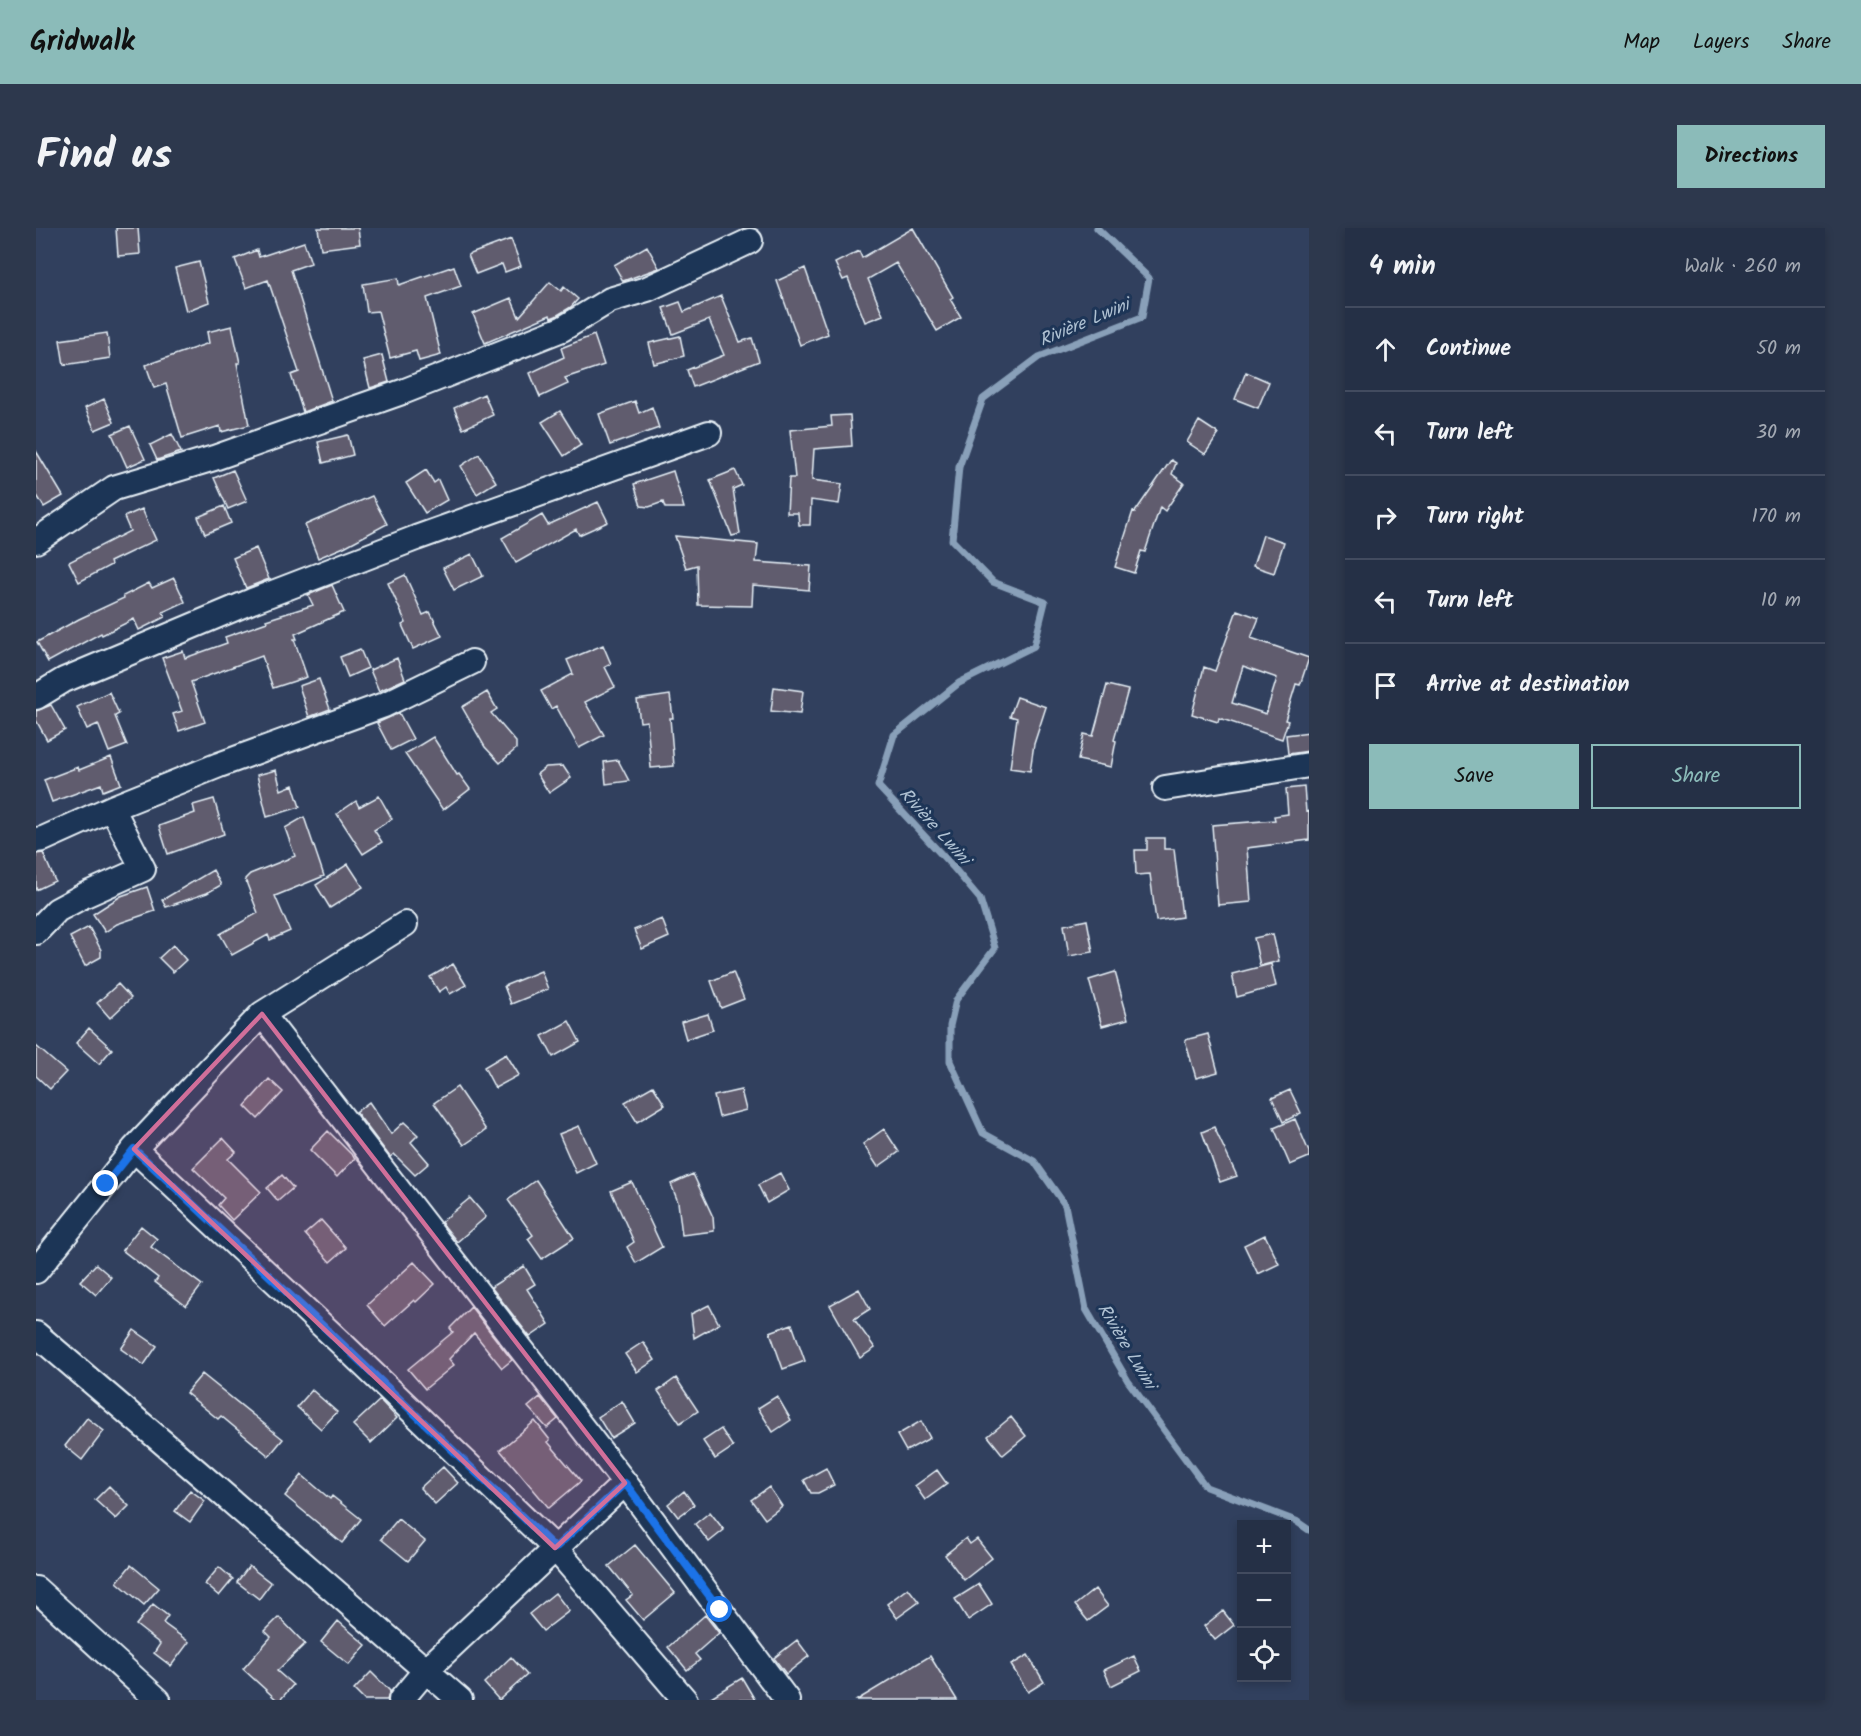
<!DOCTYPE html>
<meta charset="utf-8">
<style>
body{margin:0;font-family:Kalam,sans-serif;background:#2d384d;color:#f1f3f6}
.controls{position:absolute;right:18px;bottom:18px;display:grid;overflow:hidden;border-radius:0px;box-shadow:0 3px 9px #0003}
.controls button{width:54px;height:54px;display:grid;place-items:center;padding:0;border:0;border-bottom:2px solid #424b5f;background:#253046;color:#f1f3f6;font:30px sans-serif}
.stop{position:absolute;width:18px;height:18px;margin:-14px;border:4px solid #1a73e8;border-radius:50%;background:#fff}
.stop.end{background:#1a73e8;border-color:#fff;box-shadow:0 2px 6px #0008}
.list{margin:0;padding:0;list-style:none}
h2{display:flex;justify-content:space-between;align-items:center;height:78px;margin:0;padding:0 24px;font-size:26px}
h2 small{font-size:20px;font-weight:400;color:#a3a9b3}
.list li{display:grid;grid-template-columns:39px 1fr auto;gap:18px;align-items:center;box-sizing:border-box;height:84px;padding:0 24px;border-top:2px solid #424b5f}
.list b{display:block;font-size:22px;white-space:nowrap}
.list em{font-size:20px;font-style:normal;color:#a3a9b3}
.actions{display:flex;gap:12px;padding:18px 24px}
.actions a{flex:1;padding:14px 0;border:2px solid #8bbbb9;border-radius:0px;text-align:center;font-size:21px;color:#8bbbb9}
.actions .main{background:#8bbbb9;color:#111}
.icon{flex:none;width:33px;height:33px;fill:none;stroke:currentColor;stroke-width:2;stroke-linecap:round;stroke-linejoin:round}
.map{position:relative;flex:none;width:1273px;height:1472px;overflow:hidden;border-radius:0px}
header{display:flex;align-items:center;gap:36px;box-sizing:border-box;height:84px;padding:0 30px;background:#8bbbb9;color:#111}
header strong{font-size:28px}
nav{display:flex;gap:33px;margin-inline-start:auto;font-size:21px}
.intro{display:flex;align-items:center;justify-content:space-between;box-sizing:border-box;height:144px;padding:0 36px}
h1{margin:0;font-size:42px}
.button{padding:15px 27px;border-radius:0px;background:#8bbbb9;color:#111;font-size:21px;font-weight:700}
main{display:flex;gap:36px;padding:0 36px}
aside{flex:1;background:#253046;border-radius:0px;box-shadow:0 3px 9px #0003}
.map>svg:first-child{display:block}
.lines{fill:none;stroke-linecap:round;stroke-linejoin:round}
.stream{stroke:#89a0b9;stroke-width:7}
.building{fill:#605b6e;stroke:#e8f1f8;stroke-width:1.5;fill-rule:evenodd}
.street-casing{stroke:#e8f1f8;stroke-width:28}
.street{stroke:#1d3557;stroke-width:24}
.route{stroke:#1a73e8;stroke-width:8}
.marked{fill:#d16f9a;fill-opacity:0.2;stroke:#d16f9a;stroke-width:4.5;stroke-linejoin:round}
.labels{text-anchor:middle;stroke-width:6;stroke-linejoin:round;paint-order:stroke}
.water-label{font-size:18px;font-style:italic;fill:#b0c2d3;stroke:#1d3557}
</style>
<header>
<strong>Gridwalk</strong>
<nav><a>Map</a><a>Layers</a><a>Share</a></nav>
</header>
<div class="intro"><h1>Find us</h1><a class="button">Directions</a></div>
<main>
<div class="map">
<svg width="1273" height="1472" viewBox="0 0 1273 1472">
<rect width="100%" height="100%" fill="#31405e"/>
<filter id="ink" filterUnits="userSpaceOnUse"><feTurbulence type="fractalNoise" baseFrequency=".0167" numOctaves="2"/><feDisplacementMap in="SourceGraphic" scale="12" xChannelSelector="R" yChannelSelector="G"/><feConvolveMatrix kernelMatrix="1 2 1 2 8 2 1 2 1" color-interpolation-filters="sRGB"/></filter>
<g filter="url(#ink)">
<g class="lines">
<!-- stream -->
<path class="stream" d="M1061,0L1113,50L1106,89L1003,129L947,171L923,239L916,312L957,354L1009,374L998,418L923,455L858,507L842,558L917,639L944,671L959,720L920,772L914,798V833L947,905L998,933L1029,977L1050,1081L1092,1153L1170,1259L1260,1293L1273,1302"/>
</g>
<!-- building -->
<path class="building" d="M80,0H102L104,26L82,28Z
M282,0H322L324,16L285,21Z
M877,0L917,69L914,71L925,89L901,103L860,35L832,51L847,87L829,94L812,50L807,52L799,35L823,23L826,30Z
M475,11L485,38L469,44L466,36L440,46L432,27Z
M268,14L275,35L255,42L296,173L267,184L255,147L263,144L232,52L210,60L199,31L221,22L223,29Z
M611,18L623,40L587,53L578,37Z
M163,34L173,74L150,83L139,40Z
M418,38L425,58L391,70L405,127L383,133L380,123L354,130L342,83L331,84L327,56L362,50L363,57Z
M769,40L792,106L764,117L741,53Z
M514,54L525,63L528,59L542,71L535,79L520,88L515,90L514,87L449,115L437,86L475,70L483,89Z
M685,68L704,114L716,110L723,133L657,159L651,142L688,127L673,92L637,106L627,80L644,74L648,84Z
M196,98L204,135H201L213,197L185,204L184,198L146,210L130,156L118,160L110,137L173,115L171,104Z
M71,105L74,130L28,137L24,112Z
M558,107L568,137L529,150L532,156L504,169L494,145L528,129L525,120Z
M644,108L648,128L618,136L613,115Z
M346,127L353,154L334,160L327,132Z
M1210,144L1233,154L1222,180L1199,171Z
M448,166L457,187L427,201L418,180Z
M68,171L78,194L59,202L49,180Z
M599,173L603,185L616,179L623,200L574,217L563,186Z
M524,183L545,217L528,228L506,194Z
M814,187L816,218L778,221L776,252L806,256L803,276L775,272L774,297H763L762,285H751L753,250H759L754,202L796,198L795,188Z
M1163,193L1183,206L1169,226L1151,214Z
M94,198L109,231L91,239L76,206Z
M136,206L145,224L121,232L114,217Z
M312,207L317,227L287,235L282,214Z
M0,223L27,268L8,279L0,266Z
M443,226L460,254L441,266L425,238Z
M1135,232L1140,235L1136,246L1148,255L1129,283L1124,279L1109,324L1105,323L1098,345L1079,339L1097,283L1099,284Z
M197,242L211,273L192,281L178,250Z
M390,242L398,255L402,252L411,272L389,285L370,255Z
M699,242L706,257L697,261L704,306L696,308L674,252Z
M637,243L648,280H629L627,274L613,279L605,278L598,256Z
M336,268L351,296L308,319L282,330L269,297Z
M562,274L572,294L543,307L540,301L480,335L466,310L506,287L512,297Z
M188,278L195,295L169,306L162,289Z
M106,281L120,312L74,334L75,337L43,354L33,334L94,303L88,289Z
M1227,307L1248,314L1238,345L1217,338Z
M639,308L722,316L720,334L775,338L773,362L717,357L716,378L662,377L661,337L650,340Z
M220,320L233,351L210,360L197,330Z
M436,326L447,348L418,362L407,340Z
M369,347L387,387L394,384L406,408L377,421L366,397L370,395L352,355Z
M138,350L149,374L127,384L129,389L103,402L98,391L66,407L65,405L12,434L1,414L43,391L88,370L87,368L113,355L116,360Z
M296,357L308,384L259,406L261,411H258L271,449L237,460L226,428L155,454L169,494L143,503L137,486L146,483L126,430L147,423L149,430L191,415L189,409L231,394L230,392L277,377L272,367Z
M1201,382L1223,390L1215,410L1273,430L1264,457L1260,456L1249,492L1252,493L1246,511L1183,490L1182,494L1156,486L1168,439L1179,443ZM1207,438L1241,450L1230,486L1196,475Z
M567,417L575,436L569,439L579,459L549,474L568,507L543,520L520,478L515,481L505,463L537,446L531,432Z
M324,421L332,440L312,449L304,429Z
M361,430L369,451L343,463L334,442Z
M283,451L294,481L273,489L263,458Z
M1071,457L1092,462L1078,512L1080,513L1075,539L1042,532L1048,506L1057,508Z
M738,459L767,463L764,486L735,483Z
M73,464L83,486L79,488L91,517L73,524L62,496L51,501L41,479Z
M451,464L461,481L455,485L480,514V521L464,535L449,519L426,479Z
M634,467L637,490H634L638,538L615,540L611,493L604,494L601,472Z
M981,469L1010,479L998,516L994,543L974,540L981,490L974,488Z
M15,477L29,502L11,512L0,492V483Z
M363,485L377,511L355,522L341,495Z
M1273,504V523L1252,526L1250,507Z
M397,509L421,547L423,546L434,561L407,582L369,526Z
M75,529L85,556L67,563L65,556L16,574L8,552L42,539L43,542Z
M582,532L593,553L570,556L568,534Z
M527,538L535,550L513,565L501,546L510,539Z
M240,542L245,562L257,557L264,579L231,589L221,547Z
M1268,559L1270,584L1273,583V612L1211,620L1215,674L1182,677L1176,597L1239,592L1238,588L1252,586L1250,561Z
M343,568L356,591L338,602L346,614L327,626L301,586L320,573L323,579Z
M178,571L188,606L132,626L123,598L159,585L157,577Z
M268,589L288,648L239,668L254,703L234,712L232,707L196,727L184,706L222,685L209,651L214,646L259,628L249,600Z
M1111,610H1128V621H1138L1146,689L1120,693L1114,646L1100,647L1099,622H1111Z
M7,625L19,653L0,662V626Z
M312,636L327,659L294,680L280,657Z
M177,642L185,657L171,665L130,679L126,672Z
M111,659L119,683L81,696L69,704L57,686L85,668Z
M626,691L633,709L606,721L598,702Z
M1051,692L1057,724L1033,728L1028,697Z
M53,699L65,722V729L49,738L34,709Z
M1237,706L1243,733L1224,738L1218,710Z
M137,717L150,732L137,744L123,730Z
M417,736L430,757L414,766L410,759L403,764L394,749Z
M1235,736L1240,758L1201,769L1196,746Z
M505,743L512,761L475,776L468,758Z
M697,744L708,771L685,780L675,753Z
M1079,744L1092,791L1066,798L1053,752Z
M82,756L95,770L74,790L61,775Z
M672,786L677,802L650,811L645,794Z
M533,793L544,814L517,829L506,808Z
M53,800L76,821L63,836L40,815Z
M1172,806L1182,844L1160,850L1149,812Z
M0,818L30,844L14,861L0,848Z
M470,826L483,847L459,860L448,839Z
M233,851L247,864L222,891L209,878Z
M617,858L629,877L601,894L589,874Z
M421,859L450,902L428,917L398,875Z
M705,862L710,882L683,889L678,868Z
M1254,862L1265,885L1247,894L1236,870Z
M333,874L355,906L368,894L382,907L375,914L393,935L379,947L358,926L354,929L320,884Z
M1259,891L1273,924V929L1254,937L1238,900Z
M543,898L560,935L540,945L523,906Z
M1178,899L1201,948L1184,954L1166,904Z
M848,901L863,924L842,939L827,916Z
M292,903L319,930L301,949L274,922Z
M187,910L200,924L192,931L225,964L196,992L182,977L188,970L157,940Z
M744,945L753,962L731,975L722,957Z
M657,946L677,989L678,1003L646,1007L642,974L635,956Z
M246,947L257,960L242,973L231,960Z
M500,952L538,1010L506,1031L492,1011L497,1007L472,972Z
M596,954L626,1019L600,1035L591,1019L598,1014L575,963Z
M434,970L450,989L421,1014L405,994Z
M285,992L310,1020L294,1034L269,1006Z
M105,998L121,1011L115,1019L166,1057L150,1078L119,1054L122,1050L86,1022Z
M1229,1007L1243,1036L1222,1046L1208,1017Z
M378,1034L399,1056L380,1074L378,1072L349,1098L331,1077Z
M60,1036L75,1049L60,1067L44,1053Z
M488,1038L499,1056L491,1061L513,1096L494,1109L455,1059Z
M823,1061L834,1081L818,1091L839,1120L824,1130L794,1077Z
M673,1077L683,1096L658,1110L655,1086Z
M435,1079L476,1132L466,1140L438,1105L413,1131L418,1137L389,1161L372,1141L417,1104L414,1100Z
M756,1096L769,1133L747,1141L734,1104Z
M98,1102L121,1118L108,1137L85,1121Z
M607,1114L619,1132L601,1144L589,1126Z
M166,1146L247,1211L233,1228L185,1188L182,1191L150,1165Z
M640,1150L662,1183L644,1195L622,1163Z
M276,1162L301,1184L285,1201L261,1179Z
M741,1168L755,1192L737,1204L722,1180Z
M504,1169L522,1191L511,1200L492,1179Z
M344,1172L361,1190L335,1215L317,1197Z
M586,1173L599,1195L575,1210L562,1189Z
M975,1189L990,1208L967,1227L952,1208Z
M51,1190L68,1203L46,1232L29,1218Z
M499,1193L514,1212L512,1214L545,1253L513,1280L464,1222Z
M885,1193L894,1210L870,1223L861,1207Z
M685,1201L697,1219L679,1231L667,1213Z
M407,1239L422,1255L399,1276L384,1260Z
M790,1240L798,1257L782,1265H775L768,1252Z
M901,1242L911,1256L889,1272L879,1258Z
M266,1247L294,1271L296,1268L325,1291L306,1315L249,1268Z
M73,1258L93,1278L80,1291L59,1272Z
M733,1259L746,1278L729,1291L715,1272Z
M154,1262L169,1273L154,1294L139,1283Z
M648,1263L658,1277L642,1289L632,1276Z
M674,1284L688,1302L673,1314L659,1296Z
M362,1291L389,1313L372,1333L345,1311Z
M930,1310L934,1316L941,1311L956,1330L928,1352L909,1327Z
M599,1317L639,1365L607,1392L590,1372L597,1367L573,1338Z
M95,1337L123,1360L108,1377L81,1354Z
M213,1338L235,1355L223,1371L201,1354Z
M183,1339L197,1351L183,1368L169,1356Z
M943,1356L956,1376L932,1392L919,1371Z
M872,1360L883,1374L861,1390L851,1376Z
M1059,1361L1072,1378L1052,1393L1039,1377Z
M519,1365L533,1383L507,1403L493,1386Z
M117,1376L132,1388L127,1395L153,1414L135,1438L118,1425L124,1416L100,1397Z
M1187,1383L1198,1397L1179,1412L1168,1398Z
M669,1387L683,1405L659,1426L664,1432L651,1442L632,1419Z
M243,1389L269,1416L241,1443L257,1457L244,1472H241L207,1441L235,1409L229,1403Z
M302,1393L330,1417L313,1437L285,1414Z
M761,1412L773,1428L750,1446L738,1430Z
M992,1427L1008,1454L992,1464L975,1437Z
M894,1428L921,1472H821Z
M1098,1428L1105,1443L1075,1458L1068,1442Z
M475,1429L491,1447L463,1472L448,1455Z
M335,1444L354,1463L351,1472H328L318,1462Z
M706,1450L719,1472H670Z"/>
<g class="lines">
<!-- street casing -->
<g class="street-casing">
<path id="street" d="M0,313L78,260L178,230L369,163L526,101L574,72L611,61L714,13
M0,469L28,452L216,373L380,310L673,205
M1129,560L1273,537
M0,612L7,611L76,580L183,537L348,477L436,434
M0,704L21,682L49,667L107,641L76,580
M226,786L589,1255L751,1472
M98,921L304,1114L519,1320L649,1472
M0,1043L98,921L226,786L369,696
M0,1106L172,1253L424,1472
M0,1361L122,1472
M365,1472L390,1442L589,1255"/>
</g>
<!-- street -->
<use href="#street" class="street"/>
</g>
</g>
<g class="lines" filter="url(#ink)">
<!-- route -->
<path class="route" d="M70,956L98,921L304,1114L519,1320L589,1255L684,1382"/>
</g>
<!-- marked area -->
<path class="marked" d="M226,786L589,1255L519,1320L98,921Z"/>
<g class="labels">
<!-- water labels -->
<g class="water-label">
<text transform="translate(1048 94) rotate(-23)" y="6">Rivière Lwini</text>
<text transform="translate(899 598) rotate(48)" y="6">Rivière Lwini</text>
<text transform="translate(1091 1118) rotate(59)" y="6">Rivière Lwini</text>
</g>
</g>
</svg>
<div class="controls">
<button>+</button>
<button>−</button>
<button><svg class="icon" aria-label="locate" viewBox="0 0 24 24"><circle cx="12" cy="12" r="6"/><path d="M12 2v4M12 18v4M2 12h4M18 12h4"/></svg></button>
</div>
<div class="stop" style="left:684px;top:1382px"></div>
<div class="stop end" style="left:70px;top:956px"></div>
</div>
<aside>
<h2>4 min<small>Walk · 260 m</small></h2>
<ul class="list">
<li><svg class="icon" aria-label="ahead" viewBox="0 0 24 24"><path d="M12 20V5M6 11l6-6 6 6"/></svg><div><b>Continue</b></div><em>50 m</em></li>
<li><svg class="icon" aria-label="left" viewBox="0 0 24 24"><path d="M17 20v-9H6M10 6l-5 5 5 5"/></svg><div><b>Turn left</b></div><em>30 m</em></li>
<li><svg class="icon" aria-label="right" viewBox="0 0 24 24"><path d="M7 20v-9h11M14 6l5 5-5 5"/></svg><div><b>Turn right</b></div><em>170 m</em></li>
<li><svg class="icon" aria-label="left" viewBox="0 0 24 24"><path d="M17 20v-9H6M10 6l-5 5 5 5"/></svg><div><b>Turn left</b></div><em>10 m</em></li>
<li><svg class="icon" aria-label="arrive" viewBox="0 0 24 24"><path d="M6 21V4h12l-3 4 3 4H6"/></svg><div><b>Arrive at destination</b></div></li>
</ul>
<div class="actions"><a class="main">Save</a><a>Share</a></div>
</aside>
</main>
